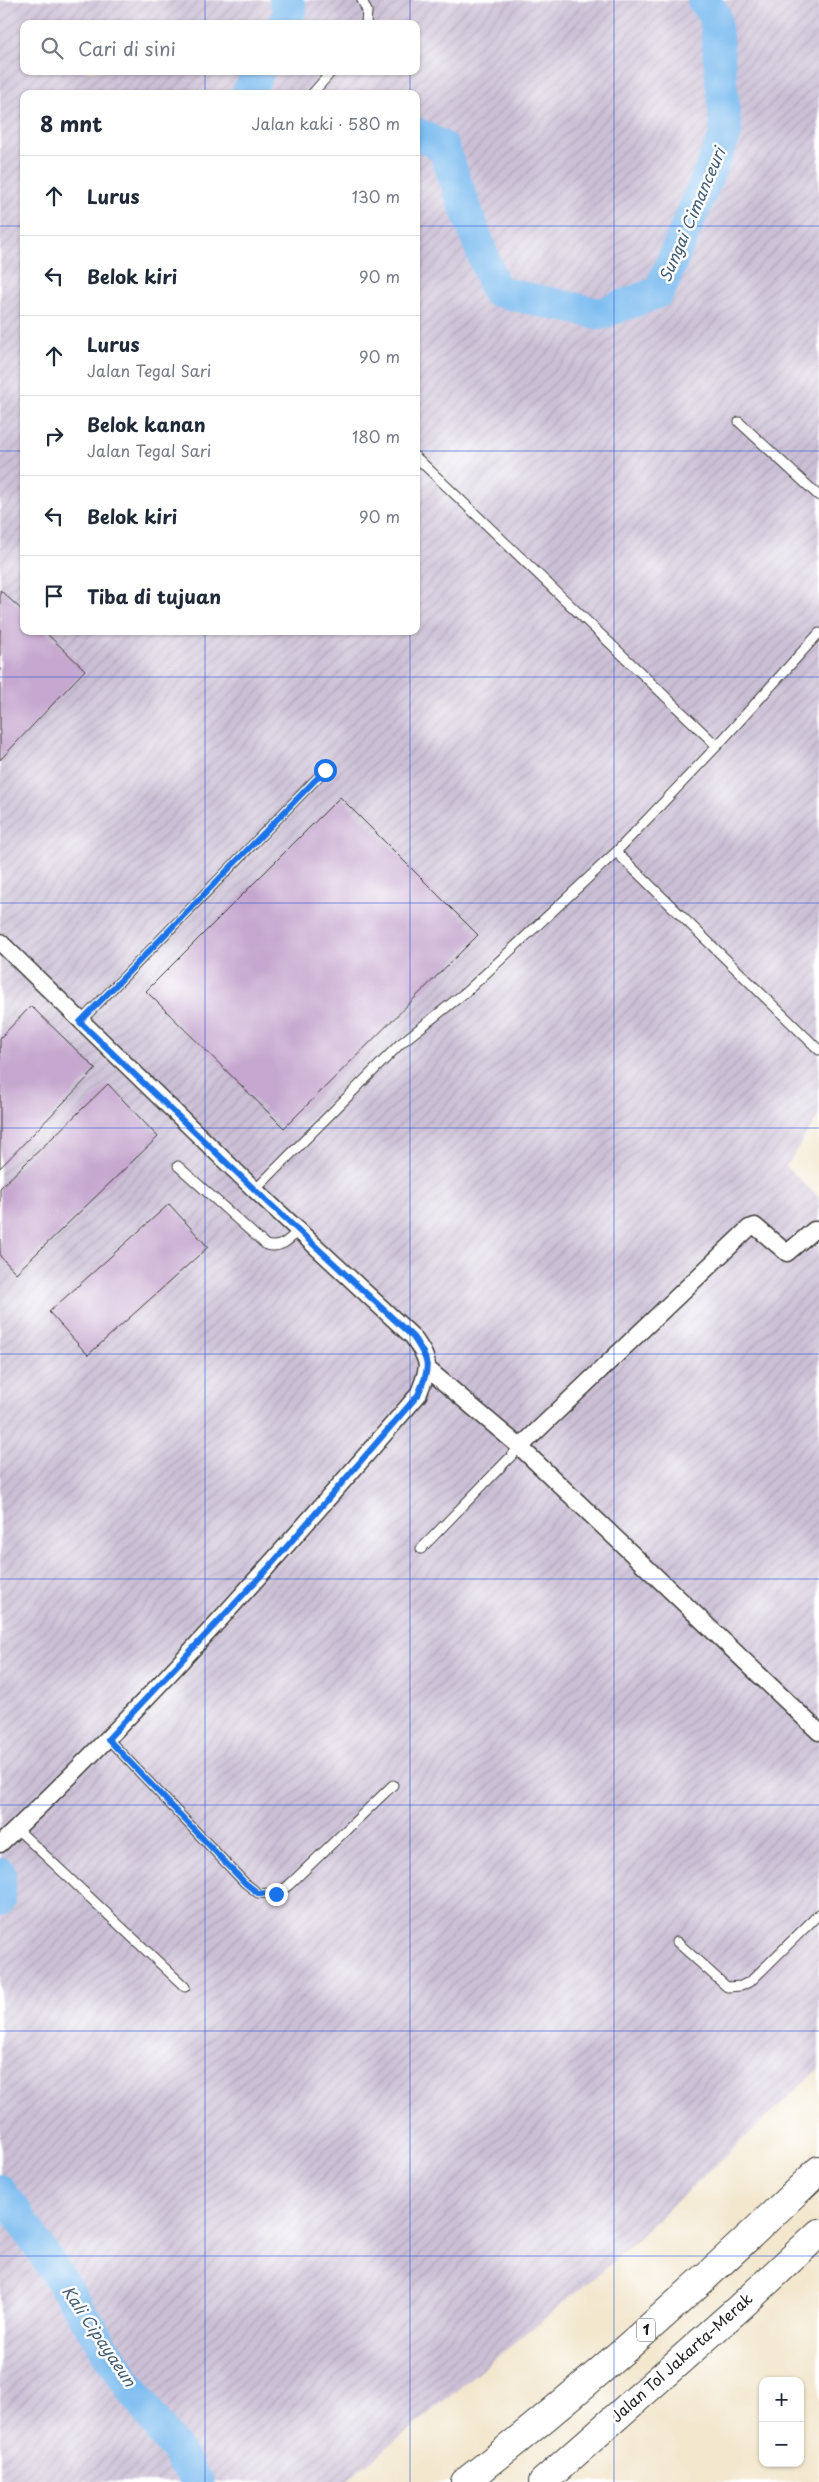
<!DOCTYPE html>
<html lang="id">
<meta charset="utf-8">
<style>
body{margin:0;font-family:"Playpen Sans",sans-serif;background:#f2f2f3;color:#1f2937}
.controls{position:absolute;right:15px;bottom:15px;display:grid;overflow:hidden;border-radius:10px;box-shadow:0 1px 4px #0004}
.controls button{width:45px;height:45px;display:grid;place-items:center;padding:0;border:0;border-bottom:1px solid #e0e1e3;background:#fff;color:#1f2937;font:25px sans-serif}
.stop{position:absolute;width:15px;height:15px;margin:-11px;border:4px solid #1a73e8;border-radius:50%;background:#fff}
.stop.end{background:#1a73e8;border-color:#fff;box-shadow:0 1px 5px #0008}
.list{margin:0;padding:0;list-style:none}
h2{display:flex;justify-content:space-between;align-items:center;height:65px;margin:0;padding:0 20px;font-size:21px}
h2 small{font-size:16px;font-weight:400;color:#747a83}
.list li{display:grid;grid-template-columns:32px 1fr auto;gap:15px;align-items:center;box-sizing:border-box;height:80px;padding:0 20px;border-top:1px solid #e0e1e3}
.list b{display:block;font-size:19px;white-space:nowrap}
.list p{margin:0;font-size:16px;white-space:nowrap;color:#747a83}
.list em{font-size:16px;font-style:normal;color:#747a83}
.icon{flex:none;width:28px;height:28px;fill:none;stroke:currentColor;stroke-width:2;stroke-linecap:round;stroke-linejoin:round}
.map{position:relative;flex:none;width:819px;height:2482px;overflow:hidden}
.search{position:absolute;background:#fff;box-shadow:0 1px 4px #0004;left:20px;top:20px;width:400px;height:55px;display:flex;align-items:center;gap:12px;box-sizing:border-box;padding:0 18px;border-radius:10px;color:#747a83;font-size:19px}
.panel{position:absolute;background:#fff;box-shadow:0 1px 4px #0004;left:20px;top:90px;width:400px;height:545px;border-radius:10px}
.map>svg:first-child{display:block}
.industrial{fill:url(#industrial-furrows);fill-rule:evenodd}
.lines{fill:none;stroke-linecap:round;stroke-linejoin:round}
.river{stroke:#7cbcf0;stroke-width:32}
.building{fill:#c6a7cf}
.service-casing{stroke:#3c3a37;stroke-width:11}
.minor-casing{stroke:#3c3a37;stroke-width:19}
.motorway-casing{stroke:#3c3a37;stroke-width:30}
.service{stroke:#fff;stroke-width:9}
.minor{stroke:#fff;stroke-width:16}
.motorway{stroke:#fff;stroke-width:28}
.route{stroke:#1a73e8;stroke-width:6}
.grid{fill:none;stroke:#1d4ed8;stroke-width:1;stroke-opacity:0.55}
.labels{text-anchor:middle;stroke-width:5;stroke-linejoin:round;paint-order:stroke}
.shield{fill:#fff;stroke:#606060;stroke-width:1}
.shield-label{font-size:14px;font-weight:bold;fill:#1c1c1c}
.street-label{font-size:15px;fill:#1c1c1c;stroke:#fff}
.water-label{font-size:16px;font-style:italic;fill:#425c71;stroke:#fff}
</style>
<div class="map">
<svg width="819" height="2482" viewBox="0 0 819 2482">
<defs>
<pattern id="industrial-furrows" width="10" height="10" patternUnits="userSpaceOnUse" patternTransform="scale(1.25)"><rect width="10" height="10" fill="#cbbfd5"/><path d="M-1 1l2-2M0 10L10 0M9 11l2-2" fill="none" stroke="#aea4b6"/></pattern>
</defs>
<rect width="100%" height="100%" fill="#fff"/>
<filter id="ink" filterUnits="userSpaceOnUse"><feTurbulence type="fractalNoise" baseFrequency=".02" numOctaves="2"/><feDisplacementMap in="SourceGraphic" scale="10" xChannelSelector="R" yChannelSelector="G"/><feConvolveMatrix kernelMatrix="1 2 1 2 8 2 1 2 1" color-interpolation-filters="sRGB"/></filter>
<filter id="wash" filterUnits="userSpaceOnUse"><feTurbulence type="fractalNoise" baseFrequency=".0096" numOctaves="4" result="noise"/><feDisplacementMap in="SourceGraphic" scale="20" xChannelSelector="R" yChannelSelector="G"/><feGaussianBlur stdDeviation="1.12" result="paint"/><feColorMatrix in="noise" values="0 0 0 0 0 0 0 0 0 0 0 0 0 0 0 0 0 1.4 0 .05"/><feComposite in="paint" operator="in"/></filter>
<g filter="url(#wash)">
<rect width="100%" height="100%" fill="#f3e7ce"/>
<!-- industrial -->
<path class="industrial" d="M0,0H819V1115L786,1166L819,1198V2068L608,2266L345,2482H0ZM24,24H416V71H24ZM24,94H416V631H24Z"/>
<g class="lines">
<!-- river -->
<path class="river" d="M283,24L291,9L285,0
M247,94L259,71
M416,133L443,147L496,291L600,314L659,292L726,133L715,15L703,0
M0,1873V1901
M0,2190L15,2210L125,2379L198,2482"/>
</g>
<g id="blocks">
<!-- building -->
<path class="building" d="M0,590L24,612V631H44L85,670L0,760Z
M340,797L478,935L284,1128L146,991Z
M31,1006L96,1069L0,1168V1038Z
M108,1084L158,1137L16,1273L0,1256V1188Z
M169,1204L208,1247L88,1355L49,1312Z"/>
</g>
</g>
<g filter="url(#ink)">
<use href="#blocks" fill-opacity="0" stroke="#3c3a37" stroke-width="1"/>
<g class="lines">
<!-- service casing -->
<g class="service-casing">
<path id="service" d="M362,0L367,11L366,24
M312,94L332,71
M739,422L819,496
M416,457L717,746
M616,852L819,1050
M80,1022L325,770
M178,1166L266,1245C280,1249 288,1241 298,1231
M255,1190L400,1044L467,991L616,852L717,746L819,633
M421,1549L520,1447
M108,1739L245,1883L258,1893L277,1894L289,1885L393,1785
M17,1829L185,1987
M677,1942L727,1987L741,1986L751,1981L819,1914"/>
</g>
<!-- minor casing -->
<g class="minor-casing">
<path id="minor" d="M0,942L255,1190L413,1337C431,1363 430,1366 418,1395C284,1550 149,1704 0,1844
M429,1370L520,1447L819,1732
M520,1447L749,1228L755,1226L787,1253L814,1230H819"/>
</g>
<!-- motorway casing -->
<g class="motorway-casing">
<path id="motorway" d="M465,2482C589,2386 706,2279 819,2170
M543,2482L739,2308L819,2233"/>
</g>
<!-- service -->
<use href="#service" class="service"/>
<!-- minor -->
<use href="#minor" class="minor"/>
<!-- motorway -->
<use href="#motorway" class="motorway"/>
</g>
</g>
<g class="lines" filter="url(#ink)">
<!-- route -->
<path class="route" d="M276,1894L258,1893L245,1883L108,1739L270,1566L418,1395C430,1366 431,1363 413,1337L255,1190L80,1022L325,770"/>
</g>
<!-- grid -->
<path class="grid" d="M205,0V24M410,0V24M614,0V2482M205,71V94M410,71V94M0,226H24M416,226H819M0,451H24M416,451H819M205,631V2482M410,631V2482M0,677H819M0,903H819M0,1128H819M0,1354H819M0,1579H819M0,1805H819M0,2031H819M0,2256H819"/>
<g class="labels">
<!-- shield labels -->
<rect class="shield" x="637" y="2318.5" width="18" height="23" rx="4"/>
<g class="shield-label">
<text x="646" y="2335">1</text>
</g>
<!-- street labels -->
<g class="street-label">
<text transform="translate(682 2358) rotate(-42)" y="5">Jalan Tol Jakarta–Merak</text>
</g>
<!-- water labels -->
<g class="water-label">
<text transform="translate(692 215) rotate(-67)" y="6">Sungai Cimanceuri</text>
<text transform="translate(99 2336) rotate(56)" y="6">Kali Cipayaeun</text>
</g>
</g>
</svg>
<div class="controls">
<button>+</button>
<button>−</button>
</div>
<div class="stop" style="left:325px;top:770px"></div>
<div class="stop end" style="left:276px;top:1894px"></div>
<div class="search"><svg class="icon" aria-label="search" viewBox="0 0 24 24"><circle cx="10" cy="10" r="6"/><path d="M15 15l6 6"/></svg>Cari di sini</div>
<section class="panel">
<h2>8 mnt<small>Jalan kaki · 580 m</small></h2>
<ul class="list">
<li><svg class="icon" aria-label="ahead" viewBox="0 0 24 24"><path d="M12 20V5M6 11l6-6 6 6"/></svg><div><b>Lurus</b></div><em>130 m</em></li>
<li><svg class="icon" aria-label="left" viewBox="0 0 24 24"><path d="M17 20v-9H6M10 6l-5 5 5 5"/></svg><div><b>Belok kiri</b></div><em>90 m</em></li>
<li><svg class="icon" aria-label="ahead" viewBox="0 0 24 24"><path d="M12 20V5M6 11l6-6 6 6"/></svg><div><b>Lurus</b><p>Jalan Tegal Sari</p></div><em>90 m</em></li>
<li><svg class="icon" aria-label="right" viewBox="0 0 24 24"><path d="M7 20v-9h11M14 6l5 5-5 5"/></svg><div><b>Belok kanan</b><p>Jalan Tegal Sari</p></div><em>180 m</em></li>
<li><svg class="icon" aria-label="left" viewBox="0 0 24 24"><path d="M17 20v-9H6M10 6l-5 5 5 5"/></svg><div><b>Belok kiri</b></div><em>90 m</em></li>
<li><svg class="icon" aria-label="arrive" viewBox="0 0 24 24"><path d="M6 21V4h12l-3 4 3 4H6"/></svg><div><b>Tiba di tujuan</b></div></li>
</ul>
</section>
</div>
